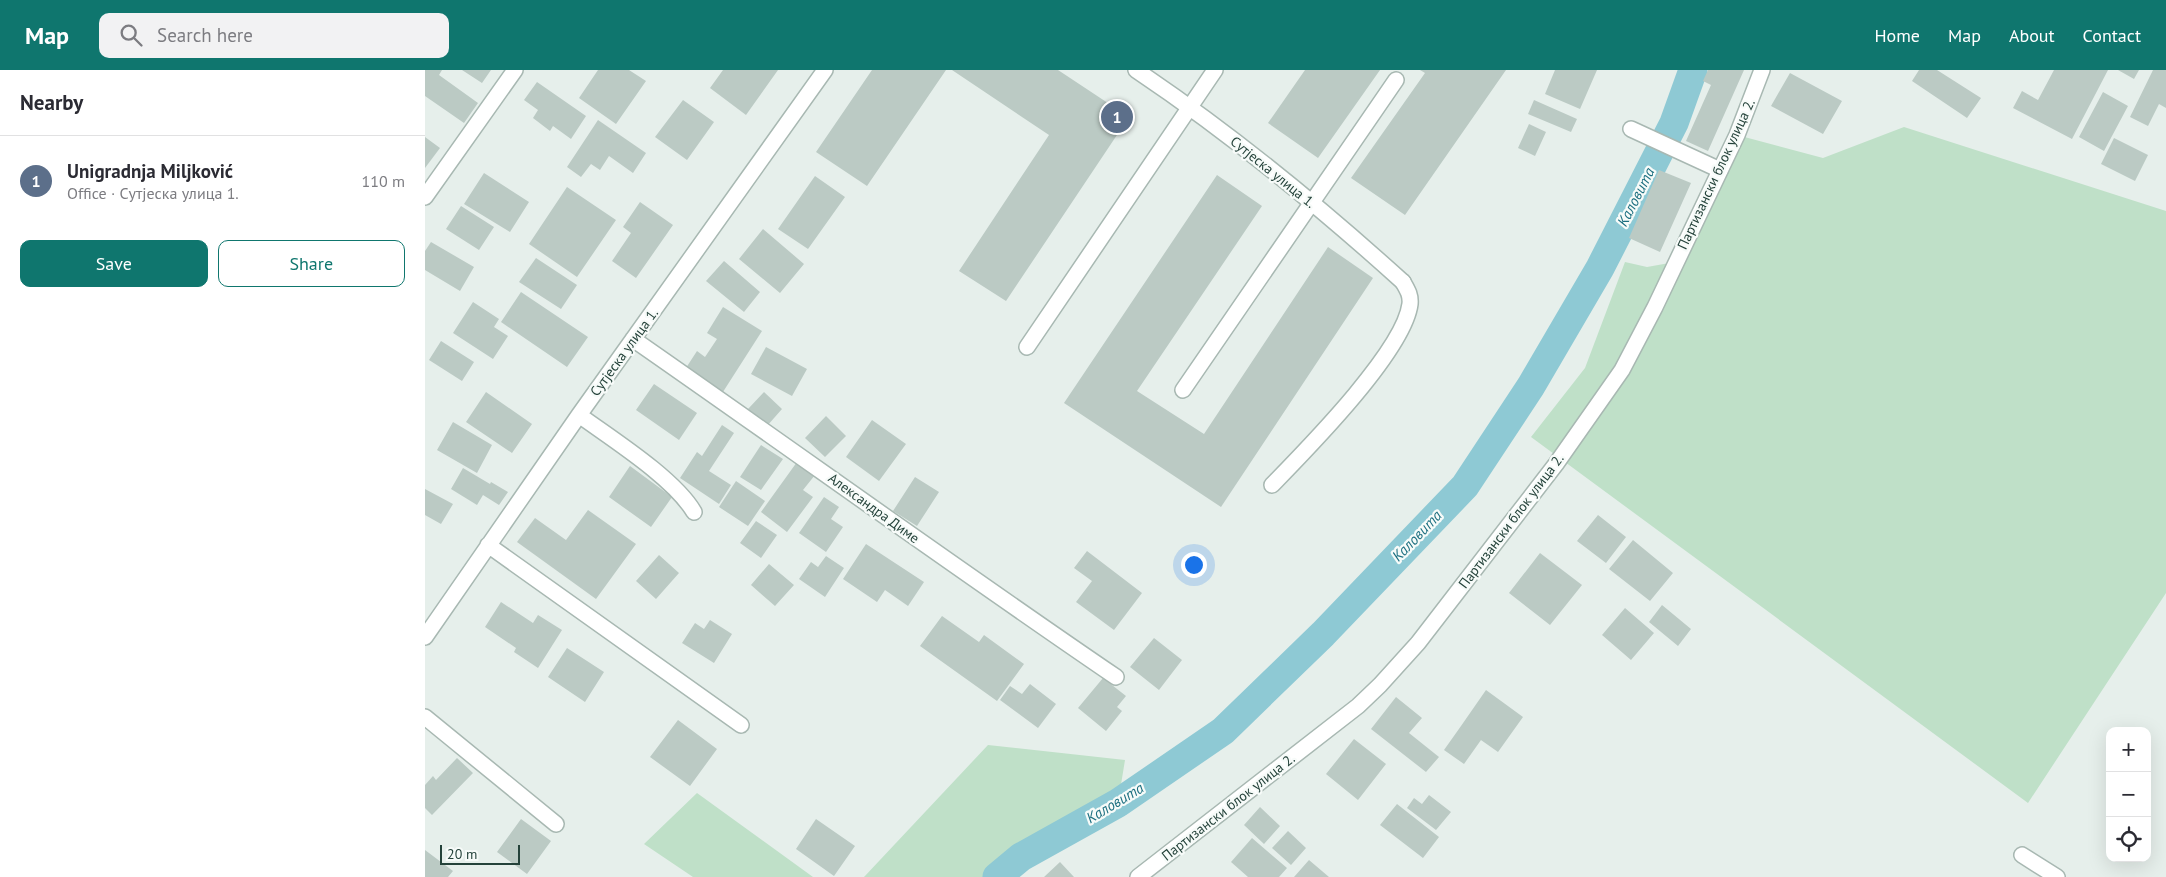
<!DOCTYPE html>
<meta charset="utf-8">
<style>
body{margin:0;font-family:"PT Sans",sans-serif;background:#f2f2f3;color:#2b2b33}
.controls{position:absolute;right:15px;bottom:15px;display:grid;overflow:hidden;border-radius:10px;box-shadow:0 5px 20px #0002}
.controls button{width:45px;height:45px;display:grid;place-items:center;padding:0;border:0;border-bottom:1px solid #e1e1e2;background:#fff;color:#2b2b33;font:25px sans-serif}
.scale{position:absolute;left:15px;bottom:12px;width:80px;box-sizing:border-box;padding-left:5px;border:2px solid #24423a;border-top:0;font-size:14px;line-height:18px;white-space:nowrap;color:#24423a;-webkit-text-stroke:4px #f7fbf9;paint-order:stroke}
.you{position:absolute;left:768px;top:494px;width:18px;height:18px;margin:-12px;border:4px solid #fff;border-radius:50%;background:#1a73e8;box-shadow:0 0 0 8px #1a73e833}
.badge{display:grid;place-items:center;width:32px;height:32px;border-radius:50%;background:#0f766e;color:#fff;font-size:16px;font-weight:700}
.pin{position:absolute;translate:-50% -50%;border:2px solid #fff;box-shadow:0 1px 5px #0006}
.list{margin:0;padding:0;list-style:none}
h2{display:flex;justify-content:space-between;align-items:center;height:65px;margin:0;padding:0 20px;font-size:21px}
h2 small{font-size:16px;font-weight:400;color:#7c7c81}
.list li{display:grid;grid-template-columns:32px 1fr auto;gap:15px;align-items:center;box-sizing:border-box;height:90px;padding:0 20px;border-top:1px solid #e1e1e2}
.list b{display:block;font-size:19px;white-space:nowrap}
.list p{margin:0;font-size:16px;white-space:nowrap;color:#7c7c81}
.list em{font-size:16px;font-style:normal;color:#7c7c81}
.actions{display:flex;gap:10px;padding:15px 20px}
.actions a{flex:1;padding:11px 0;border:1px solid #0f766e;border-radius:10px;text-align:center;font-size:18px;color:#0f766e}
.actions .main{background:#0f766e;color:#fff}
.icon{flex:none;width:28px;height:28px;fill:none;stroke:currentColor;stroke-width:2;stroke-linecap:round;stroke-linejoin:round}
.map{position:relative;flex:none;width:1741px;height:807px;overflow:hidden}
header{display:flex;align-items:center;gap:30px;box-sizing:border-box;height:70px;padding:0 25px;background:#0f766e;color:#fff}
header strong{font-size:24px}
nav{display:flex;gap:28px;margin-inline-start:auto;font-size:18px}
.search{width:350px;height:45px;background:#f2f2f3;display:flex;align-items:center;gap:12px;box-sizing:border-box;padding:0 18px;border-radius:10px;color:#7c7c81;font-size:19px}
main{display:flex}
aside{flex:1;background:#fff}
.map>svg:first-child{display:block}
.green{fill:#bfe0c8}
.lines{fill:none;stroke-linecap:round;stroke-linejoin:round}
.canal{stroke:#8ec9d4;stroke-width:29}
.building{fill:#bbcac4}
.lane-casing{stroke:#a8b8b2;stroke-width:18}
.street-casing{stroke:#a8b8b2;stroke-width:18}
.lane{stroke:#fff;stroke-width:15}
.street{stroke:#fff;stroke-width:15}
.labels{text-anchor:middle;stroke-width:4.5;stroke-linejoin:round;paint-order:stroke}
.street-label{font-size:14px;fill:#24423a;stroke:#f7fbf9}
.water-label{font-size:15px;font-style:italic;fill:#1c6f80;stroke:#f7fbf9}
</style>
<header>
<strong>Map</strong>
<div class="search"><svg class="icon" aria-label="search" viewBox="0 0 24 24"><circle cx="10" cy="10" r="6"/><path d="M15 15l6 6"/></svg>Search here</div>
<nav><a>Home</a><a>Map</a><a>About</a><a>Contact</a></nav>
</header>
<main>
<aside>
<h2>Nearby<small></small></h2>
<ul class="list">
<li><span class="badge" style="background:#5c6f8a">1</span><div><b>Unigradnja Miljković</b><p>Office · Сутјеска улица 1.</p></div><em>110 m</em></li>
</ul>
<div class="actions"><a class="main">Save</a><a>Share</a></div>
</aside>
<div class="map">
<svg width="1741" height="807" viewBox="0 0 1741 807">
<rect width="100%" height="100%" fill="#e6efeb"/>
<!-- green -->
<path class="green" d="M1479,57L1741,141V523L1603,733L1106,367L1160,298L1200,192L1222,197L1250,192L1312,65L1398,88Z
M563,675L700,690L693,733L596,787L572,807H439Z
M272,723L388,807H268L219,774Z"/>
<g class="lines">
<!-- canal -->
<path class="canal" d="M572,807L596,787L693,733L798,661L898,564L1040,416L1106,316L1175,198L1249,53L1268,0"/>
</g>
<!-- building -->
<path class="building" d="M0,0H17L14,5L53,33L39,53L0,26Z
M37,0H66L57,13Z
M173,0H204L221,11L191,54L154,28Z
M298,0H353L321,45L285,18Z
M447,0H521L442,116L391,82Z
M527,0H633L704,47L581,231L534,201L624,65Z
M880,0H955L893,88L843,53Z
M995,0H1081L980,145L926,108L1000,3Z
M1130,0H1172L1155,39L1120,24Z
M1283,0H1319L1283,81L1261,71L1286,15L1278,11Z
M1494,0H1512L1556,28L1542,48L1487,11Z
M1629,0H1683L1647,69L1588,38L1597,21L1613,30Z
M1693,0H1714L1709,9Z
M1728,0H1741V38L1734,34L1723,56L1705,47Z
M1365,3L1417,31L1398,64L1346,36Z
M112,12L161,46L146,69L128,56L125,61L108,48L113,40L99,30Z
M1678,22L1703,36L1679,81L1654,67Z
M258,30L289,52L262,90L230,67Z
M1109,30L1152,49L1146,62L1103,44Z
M173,50L221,83L208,103L184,86L175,100L166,94L156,107L142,97Z
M1104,54L1121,62L1110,86L1093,78Z
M0,67L15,78L0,98Z
M1689,68L1723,85L1710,111L1676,94Z
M1234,100L1266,113L1235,182L1204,168Z
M59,103L104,132L85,162L39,134Z
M792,105L837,136L712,321L779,364L903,177L948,208L796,437L639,333Z
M390,106L420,127L383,179L353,159Z
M142,117L191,150L152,207L104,174Z
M215,132L248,155L211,208L187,191L206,163L198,157Z
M36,136L69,157L54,180L21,159Z
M338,159L379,194L355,223L314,189Z
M6,172L49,197L35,221L0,200V181Z
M111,188L152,215L136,239L94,212Z
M299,191L335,222L319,242L281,211Z
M96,222L163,267L142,297L76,252Z
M48,232L74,249L69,257L83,266L68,289L28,263Z
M298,237L337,261L296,325L259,301L272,281L280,287L292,269L282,263Z
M16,271L49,292L37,311L4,290Z
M341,277L382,299L367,326L326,304Z
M229,314L272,343L254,370L211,340Z
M61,322L107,354L87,383L41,352Z
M339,322L357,339L342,356L323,339Z
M401,346L421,366L400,387L380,368Z
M447,350L481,374L454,411L421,387Z
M28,352L67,375L52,403L12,380Z
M297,355L309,363L284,401L306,415L294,434L255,408L272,382L277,386Z
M336,375L358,389L336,420L315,407Z
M372,392L390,405L378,420L388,427L362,462L336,442Z
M205,396L247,427L226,457L184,427Z
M38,398L65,414L66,412L83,422L74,435L58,425L52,435L26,419Z
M490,407L514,422L492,456L468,441Z
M311,411L340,431L323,456L294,437Z
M0,419L28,434L16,454L0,445Z
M399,427L414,437L406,449L418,457L401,482L374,463Z
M163,440L211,474L171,529L92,472L110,448L141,470Z
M1173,445L1201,467L1181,493L1152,471Z
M331,451L352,465L336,488L315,473Z
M1208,470L1248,503L1225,531L1184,499Z
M441,474L499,512L483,536L460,520L452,532L418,509Z
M662,481L717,523L689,560L651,532L667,511L649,498Z
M1115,483L1157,515L1125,555L1084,523Z
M234,485L254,503L231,529L211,511Z
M401,486L419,498L400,527L374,509L386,492L393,497Z
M344,494L369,515L350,536L326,515Z
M76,532L108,553L113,545L137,560L113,598L89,582L91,578L60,557Z
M1237,535L1266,559L1253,576L1224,552Z
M1200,538L1229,563L1206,590L1177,565Z
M517,546L554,572L559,565L599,594L572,631L495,576Z
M285,550L307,564L289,593L257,573L270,553L279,559Z
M729,568L757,590L734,620L705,597Z
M142,578L179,602L160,632L123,607Z
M678,608L701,626L692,637L697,641L681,661L653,638Z
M605,614L631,634L613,658L575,630L585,616L597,624Z
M1061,620L1098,647L1073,682L1036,656Z
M971,627L997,648L984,663L1014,687L1001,702L946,659Z
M253,650L292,679L265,716L225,687Z
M1036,656L1056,670L1039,694L1019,680Z
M929,669L961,694L933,730L901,704Z
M32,688L48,703L7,745L0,738V715L8,706L11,710Z
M1004,725L1026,742L1011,760L982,738L989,728L997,734Z
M972,734L1014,767L998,788L955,755Z
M835,737L855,756L839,774L819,755Z
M96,749L126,771L102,804L72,782Z
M391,749L430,776L409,806L371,779Z
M863,761L881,778L866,795L847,778Z
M827,768L862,798L854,807H823L806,792Z
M0,780L28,801L23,807H0Z
M884,790L904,807H869Z
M635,792L649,807H619Z"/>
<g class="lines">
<!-- lane casing -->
<g class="lane-casing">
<path id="lane" d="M1206,59L1295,100
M602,277L790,0
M758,320L971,10
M847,415C882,379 979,281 985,234C986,225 982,219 978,212
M1597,785L1632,807"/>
</g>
<!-- street casing -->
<g class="street-casing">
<path id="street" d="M711,0C805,63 894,136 978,212
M0,127L90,0
M208,269C369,381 528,496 691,607
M154,345C187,369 249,408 269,442
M63,475L316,655
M0,567L154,345L400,0
M0,647L131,754
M713,807L933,636L955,615L993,573L1131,394L1197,300L1230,237L1312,65L1337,0"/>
</g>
<!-- lane -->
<use href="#lane" class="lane"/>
<!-- street -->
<use href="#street" class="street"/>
</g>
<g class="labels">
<!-- street labels -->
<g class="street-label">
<text transform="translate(848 102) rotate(39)" y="5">Сутјеска улица 1.</text>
<text transform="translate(1291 104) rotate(-65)" y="5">Партизански блок улица 2.</text>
<text transform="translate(199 282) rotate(-54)" y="5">Сутјеска улица 1.</text>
<text transform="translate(449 438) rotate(36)" y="5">Александра Диме</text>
<text transform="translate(1086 451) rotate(-53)" y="5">Партизански блок улица 2.</text>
<text transform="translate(803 737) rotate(-38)" y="5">Партизански блок улица 2.</text>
</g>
<!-- water labels -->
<g class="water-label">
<text transform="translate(1211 127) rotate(-63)" y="5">Каловита</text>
<text transform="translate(992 466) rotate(-46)" y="5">Каловита</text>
<text transform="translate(690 733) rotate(-31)" y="5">Каловита</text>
</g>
</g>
</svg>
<div class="controls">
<button>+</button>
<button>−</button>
<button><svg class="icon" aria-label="locate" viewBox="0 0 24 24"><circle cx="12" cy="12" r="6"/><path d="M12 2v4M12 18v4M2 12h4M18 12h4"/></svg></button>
</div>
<div class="scale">20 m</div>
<div class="you"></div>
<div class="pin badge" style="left:692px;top:47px;background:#5c6f8a">1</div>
</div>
</main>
